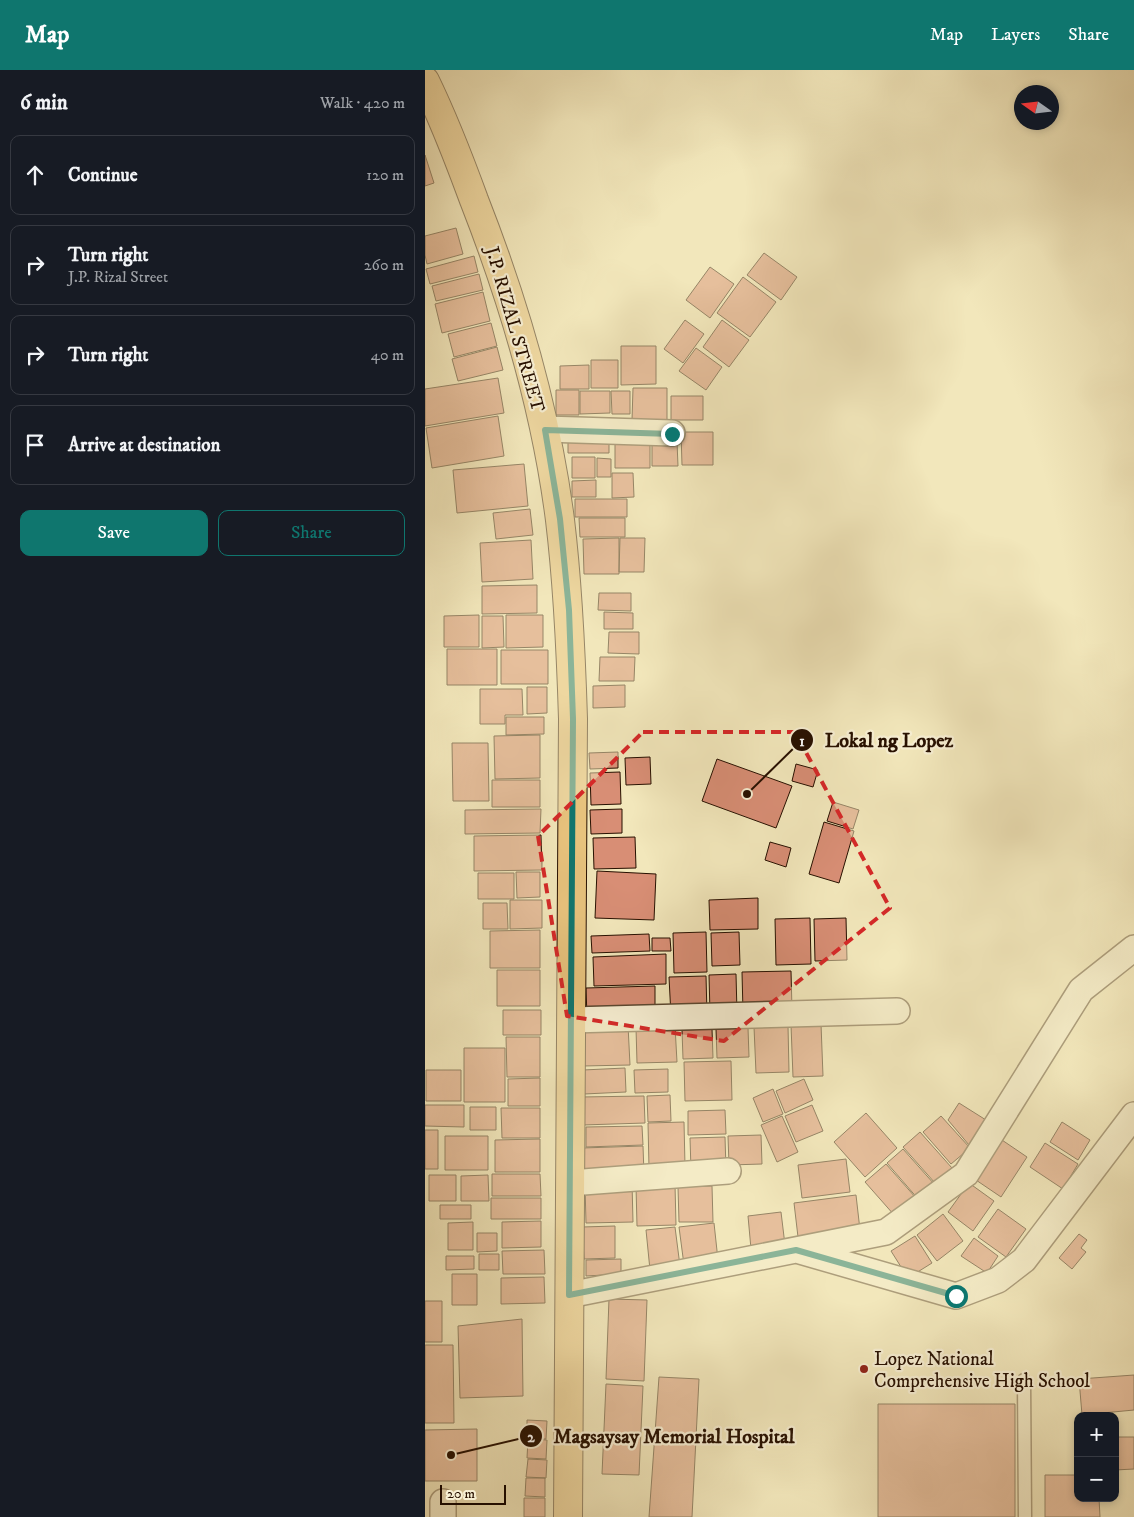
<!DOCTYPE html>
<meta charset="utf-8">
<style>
body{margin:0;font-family:"IM FELL DW Pica",serif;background:#242831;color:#f1f3f6}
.controls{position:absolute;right:15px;bottom:15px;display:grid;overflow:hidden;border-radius:10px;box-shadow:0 2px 8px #0003}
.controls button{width:45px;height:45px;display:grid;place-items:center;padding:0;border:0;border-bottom:1px solid #363941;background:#171b24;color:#f1f3f6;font:25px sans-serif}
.compass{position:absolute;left:589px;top:15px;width:45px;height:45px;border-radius:50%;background:#171b24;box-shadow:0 2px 8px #0003;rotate:284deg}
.scale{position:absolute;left:15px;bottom:12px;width:66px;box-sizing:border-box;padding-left:5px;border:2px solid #271000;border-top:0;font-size:14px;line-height:18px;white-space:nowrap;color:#271000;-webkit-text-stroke:4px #f7efd3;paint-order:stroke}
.stop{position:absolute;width:15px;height:15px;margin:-11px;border:4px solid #0f766e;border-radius:50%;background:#fff}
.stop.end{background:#0f766e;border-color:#fff;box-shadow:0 1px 5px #0008}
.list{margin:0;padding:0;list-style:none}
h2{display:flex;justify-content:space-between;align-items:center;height:65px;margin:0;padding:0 20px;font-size:21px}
h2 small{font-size:16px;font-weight:400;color:#9ea1a6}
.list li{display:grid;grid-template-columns:32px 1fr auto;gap:15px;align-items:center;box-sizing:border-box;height:80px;margin:0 10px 10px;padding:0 10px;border:1px solid #363941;border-radius:10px}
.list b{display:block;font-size:19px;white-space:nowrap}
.list p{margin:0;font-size:16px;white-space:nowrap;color:#9ea1a6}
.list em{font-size:16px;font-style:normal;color:#9ea1a6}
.actions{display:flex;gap:10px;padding:15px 20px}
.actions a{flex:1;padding:11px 0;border:1px solid #0f766e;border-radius:10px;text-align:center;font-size:18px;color:#0f766e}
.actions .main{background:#0f766e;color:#fff}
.icon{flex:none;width:28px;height:28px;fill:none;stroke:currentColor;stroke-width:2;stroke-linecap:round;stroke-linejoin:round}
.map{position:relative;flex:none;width:709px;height:1447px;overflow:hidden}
header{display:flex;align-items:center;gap:30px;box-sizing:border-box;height:70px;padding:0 25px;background:#0f766e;color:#fff}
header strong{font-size:24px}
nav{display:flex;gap:28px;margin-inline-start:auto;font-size:18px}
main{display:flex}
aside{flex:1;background:#171b24}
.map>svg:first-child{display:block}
.building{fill:#d88e75;stroke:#271000}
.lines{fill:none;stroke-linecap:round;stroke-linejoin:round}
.lane-casing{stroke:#5a462f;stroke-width:15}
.street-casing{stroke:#5a462f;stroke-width:28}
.primary-casing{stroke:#271000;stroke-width:30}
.lane{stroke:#f7efd3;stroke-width:12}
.street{stroke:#f7efd3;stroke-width:25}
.primary{stroke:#e9c47e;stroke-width:28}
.route{stroke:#0f766e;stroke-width:6}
.marked{fill:none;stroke:#d62828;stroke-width:4;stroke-dasharray:10 6;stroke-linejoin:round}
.poi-dot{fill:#8f2418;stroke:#f7efd3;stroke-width:2}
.labels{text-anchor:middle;stroke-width:4.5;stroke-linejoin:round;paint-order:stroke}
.street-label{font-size:19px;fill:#271000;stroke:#f7efd3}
.poi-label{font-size:19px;fill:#271000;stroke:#f7efd3;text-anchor:start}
.leader{fill:none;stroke:#271000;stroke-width:2}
.callout-dot{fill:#271000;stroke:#f7efd3;stroke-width:2}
.mark-label{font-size:15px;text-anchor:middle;font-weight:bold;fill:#fff}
.callout-label{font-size:20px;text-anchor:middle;font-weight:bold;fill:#271000;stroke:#f7efd3;stroke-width:4.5;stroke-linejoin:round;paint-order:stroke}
</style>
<header>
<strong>Map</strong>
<nav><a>Map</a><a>Layers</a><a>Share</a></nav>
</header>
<main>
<aside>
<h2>6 min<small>Walk · 420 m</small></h2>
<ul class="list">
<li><svg class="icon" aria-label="ahead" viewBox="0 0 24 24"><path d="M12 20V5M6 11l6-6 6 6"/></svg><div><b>Continue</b></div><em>120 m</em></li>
<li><svg class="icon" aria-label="right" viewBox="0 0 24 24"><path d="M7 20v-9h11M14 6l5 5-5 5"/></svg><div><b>Turn right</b><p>J.P. Rizal Street</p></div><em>260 m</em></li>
<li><svg class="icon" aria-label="right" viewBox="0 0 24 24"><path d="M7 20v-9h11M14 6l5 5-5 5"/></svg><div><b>Turn right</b></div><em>40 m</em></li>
<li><svg class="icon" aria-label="arrive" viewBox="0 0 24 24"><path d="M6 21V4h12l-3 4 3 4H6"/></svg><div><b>Arrive at destination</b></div></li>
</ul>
<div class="actions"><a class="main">Save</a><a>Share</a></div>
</aside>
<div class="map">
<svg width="709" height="1447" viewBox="0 0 709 1447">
<rect width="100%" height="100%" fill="#f2e7bb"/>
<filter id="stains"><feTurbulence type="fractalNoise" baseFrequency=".004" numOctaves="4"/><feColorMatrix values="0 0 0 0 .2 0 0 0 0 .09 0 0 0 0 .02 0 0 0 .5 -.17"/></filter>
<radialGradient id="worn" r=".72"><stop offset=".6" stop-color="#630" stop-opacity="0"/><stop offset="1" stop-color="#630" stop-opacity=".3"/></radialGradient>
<!-- building -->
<path class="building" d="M0,85L9,113L0,116Z
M31,158L38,184L2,194L0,185V166Z
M339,183L372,207L356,230L322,205Z
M49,186L53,202L5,214L1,199Z
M285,197L309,214L285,248L261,230Z
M54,204L58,220L11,231L7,216Z
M318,207L351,232L325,267L292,243Z
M58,222L65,251L17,263L10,234Z
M260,250L279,264L258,293L239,279Z
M297,250L324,270L304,297L278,277Z
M66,253L72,276L29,287L23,264Z
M196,276H231V314L196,315Z
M72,277L78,300L33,311L27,289Z
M271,278L297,297L281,320L254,301Z
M166,290H193V318H166Z
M164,295V319H135V296Z
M73,308L79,343L0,356V319Z
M208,318H242V350H207Z
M131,320H154V345H131Z
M155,321H185V343L155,344Z
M186,321H205V344H187Z
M246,326H278V350H246Z
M73,346L79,386L7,398L1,358Z
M256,362H288V395H257Z
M143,367H184V383H143Z
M190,372H225V398H190Z
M227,372H252L253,396H227Z
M147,387H170V408H147Z
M172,388L186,389V407H172Z
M99,394L103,436L32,443L28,400Z
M187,403H208L209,427L187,428Z
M171,410V427H147V411Z
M150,429H202V447H150Z
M105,439L108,465L71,469L68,443Z
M154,448H200V467H155Z
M194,468V504H159L158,469Z
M195,468H220L219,502H194Z
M106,470L108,509L57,512L55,473Z
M112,515V543L57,544V516Z
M174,523H206V541L173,540Z
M179,542L208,543V559H179Z
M54,545V577H19V546Z
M81,545H118V577L81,578Z
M57,546H78L79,577L57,578Z
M184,562H214V584L183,583Z
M22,579H72V615H22Z
M76,580H123V614H76Z
M175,587H210L209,611H174Z
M200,615V637L168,638V616Z
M102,617H122V643L102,644Z
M55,619H97L98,645H80V654H55Z
M81,647H119V664L81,665Z
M115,665V708L70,709L69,666Z
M27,673H63L64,731H28Z
M193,682V698L165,699L164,683Z
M225,687L226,714L201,715L200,688Z
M292,689L367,716L351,758L277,731Z
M371,694L393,700L388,717L367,711Z
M195,702L196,734L166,735L165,703Z
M67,710H115V737H67Z
M408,732L434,740L428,759L402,751Z
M116,739L115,763L40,764V740Z
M197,739V763L166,764L165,740Z
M399,752L429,761L414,813L384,804Z
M116,765L117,800L49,801V766Z
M210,767L211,798L169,799L168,768Z
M345,772L366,778L361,797L340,790Z
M172,801L231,804L229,850L170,848Z
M91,802H115V827L92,828Z
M53,803H89V829H53Z
M333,828V859L285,860L284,830Z
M85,830H117V858L85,859Z
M58,833H82L83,859H58Z
M385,848L386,894L351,895L350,849Z
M421,848L422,890L390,891L389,849Z
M115,860V898H65V861Z
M281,862L282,902L249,903L248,863Z
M314,862L315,895L287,896L286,863Z
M224,864L225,881L167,883L166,866Z
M227,868H245L246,881H227Z
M241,884V914L169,916L168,887Z
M72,900H115V936H72Z
M366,901L367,940L318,942L317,902Z
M311,904L312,943H285L284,905Z
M281,906L282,945L246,946L244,907Z
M230,916V944L162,947L161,918Z
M78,940H116V965H78Z
M396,954L398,1006L368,1007L366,955Z
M203,955L205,995L158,996L157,957Z
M250,956L252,992L212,993L211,958Z
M363,956L364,1002L331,1003L329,957Z
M323,958L324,987L292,988L291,959Z
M287,959L288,988L258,989L257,960Z
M81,967H115V1007H82Z
M39,978H80V1032H39Z
M306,991L307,1030L260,1031L259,992Z
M200,998L201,1022L159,1024L158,1000Z
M243,999V1022L210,1023L209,1000Z
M1,1000H36V1031H1Z
M115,1008V1036H83V1009Z
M379,1009L388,1030L360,1043L351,1021Z
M348,1019L358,1044L338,1052L328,1028Z
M245,1025L246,1051L223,1052L222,1026Z
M219,1026L220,1053L157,1055L156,1027Z
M534,1033L561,1050L544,1075L523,1050Z
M0,1035H39V1057L0,1056Z
M387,1035L398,1061L371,1072L360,1046Z
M45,1037H71V1060H45Z
M76,1038H115V1068H77Z
M300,1040L301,1064L263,1065V1041Z
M441,1043L472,1078L440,1107L409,1072Z
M357,1046L373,1082L352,1092L336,1055Z
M516,1046L545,1078L526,1094L498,1062Z
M259,1052L260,1096L224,1098L223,1053Z
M637,1052L665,1070L653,1090L625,1072Z
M217,1056L218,1075L161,1077V1057Z
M0,1060H13V1099H0Z
M495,1062L527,1098L510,1113L478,1077Z
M336,1065L337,1094L304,1095L303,1066Z
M20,1066H63V1100H20Z
M300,1067L301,1099L266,1100L265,1068Z
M574,1068L602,1087L576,1127L548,1108Z
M115,1069V1102H70V1070Z
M620,1073L653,1094L638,1119L605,1097Z
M218,1076L219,1104L158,1106L157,1078Z
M478,1079L510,1115L494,1130L462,1093Z
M421,1089L425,1122L377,1128L373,1095Z
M461,1094L491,1128L470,1146L440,1112Z
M67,1104H115L116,1126H67Z
M4,1105H31V1131H4Z
M63,1105L64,1131H36V1106Z
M207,1113L208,1152L161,1153L160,1115Z
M544,1113L569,1131L548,1161L523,1142Z
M250,1115L251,1155L212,1156L211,1116Z
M287,1116L288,1152H254L253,1117Z
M431,1125L435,1160L373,1167L369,1133Z
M66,1128H116V1149H66Z
M15,1135H46V1149H15Z
M573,1139L601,1159L581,1187L553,1167Z
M356,1142L360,1175L326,1179L323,1146Z
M518,1144L538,1171L512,1191L492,1165Z
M116,1151V1177L77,1178V1152Z
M48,1152V1180H23V1153Z
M289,1153L293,1190L259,1195L254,1157Z
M190,1156V1188L159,1189L157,1157Z
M250,1157L255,1196L225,1200L221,1160Z
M52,1163H72V1181L52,1182Z
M654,1164L662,1170L656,1178L661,1182L647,1199L634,1188Z
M490,1166L507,1193L483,1208L466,1181Z
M549,1168L573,1186L562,1203L536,1186Z
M119,1180L120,1204H78L77,1181Z
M54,1184H74V1200H54Z
M21,1186H49V1199L21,1200Z
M196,1189V1204L161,1206V1190Z
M27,1204H52V1235H27Z
M119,1207L120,1233L76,1234V1208Z
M184,1229L222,1230L219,1311L181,1309Z
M0,1231H17V1272H0Z
M97,1249L98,1326L35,1328L33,1256Z
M0,1275H28L29,1353H0Z
M709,1305V1340L657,1345L654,1309Z
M234,1307L274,1309L267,1447H224Z
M181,1314L218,1316L214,1405L177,1404Z
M453,1334H590V1447H453Z
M102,1350L122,1351L121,1369H102Z
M52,1359V1411H0V1360Z
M690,1367H709V1399L690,1400Z
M103,1369L122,1370L121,1389L102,1388Z
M103,1389L122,1390L121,1408L101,1407Z
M620,1405H653V1428H674L675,1447H620Z
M101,1408H120V1427L100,1426Z
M99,1428H120V1447H99Z"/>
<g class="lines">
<!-- lane casing -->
<g class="lane-casing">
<path id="lane" d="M599,1310L600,1447"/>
</g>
<!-- street casing -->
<g class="street-casing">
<path id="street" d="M120,359L247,363
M146,950L472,941
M145,1113L303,1101
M375,1181L531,1226L573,1210L599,1190L709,1045
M144,1225L461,1162L541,1104L656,920L709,878
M18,1447V1432"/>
</g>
<!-- primary casing -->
<g class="primary-casing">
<path id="primary" d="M0,11C19,50 34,89 49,130C89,232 121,340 135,450C143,516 146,583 148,649L143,1447"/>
</g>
<!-- lane -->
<use href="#lane" class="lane"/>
<!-- street -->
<use href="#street" class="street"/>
<!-- primary -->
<use href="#primary" class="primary"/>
</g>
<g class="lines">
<!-- route -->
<path class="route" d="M247,364L120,360L135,449L144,540L148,649L144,1225L371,1180L531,1226"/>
</g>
<!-- marked area -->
<path d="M0 0H709V1447H0ZM218,662H370L465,838L299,971L142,946L113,766Z" fill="#f2e7bb" fill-opacity=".55" fill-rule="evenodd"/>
<path class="marked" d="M218,662H370L465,838L299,971L142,946L113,766Z"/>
<!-- markers -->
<circle class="poi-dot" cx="439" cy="1299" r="5"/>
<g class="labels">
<!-- street labels -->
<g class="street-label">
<text transform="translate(91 259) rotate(74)" y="7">J.P. RIZAL STREET</text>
</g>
<!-- poi labels -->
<g class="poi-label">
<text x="449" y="1295">Lopez National<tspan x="449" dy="22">Comprehensive High School</tspan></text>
</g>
</g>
<!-- callouts -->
<path class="leader" d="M322 724L377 670M26 1385L106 1366"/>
<g class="callout-dot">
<circle cx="322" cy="724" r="5"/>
<circle cx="26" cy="1385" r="5"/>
<circle cx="377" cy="670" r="12"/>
<circle cx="106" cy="1366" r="12"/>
</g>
<g class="mark-label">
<text x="377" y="676">1</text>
<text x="106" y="1372">2</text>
</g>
<g class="callout-label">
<text x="464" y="677">Lokal ng Lopez</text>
<text x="249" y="1373">Magsaysay Memorial Hospital</text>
</g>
<rect width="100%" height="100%" filter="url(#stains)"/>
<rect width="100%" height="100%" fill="url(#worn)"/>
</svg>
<div class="controls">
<button>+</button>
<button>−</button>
</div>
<svg class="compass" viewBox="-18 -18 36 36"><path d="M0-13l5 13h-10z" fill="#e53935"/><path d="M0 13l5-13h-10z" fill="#9ea1a6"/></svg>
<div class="scale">20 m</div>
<div class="stop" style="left:531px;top:1226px"></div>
<div class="stop end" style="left:247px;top:364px"></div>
</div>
</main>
